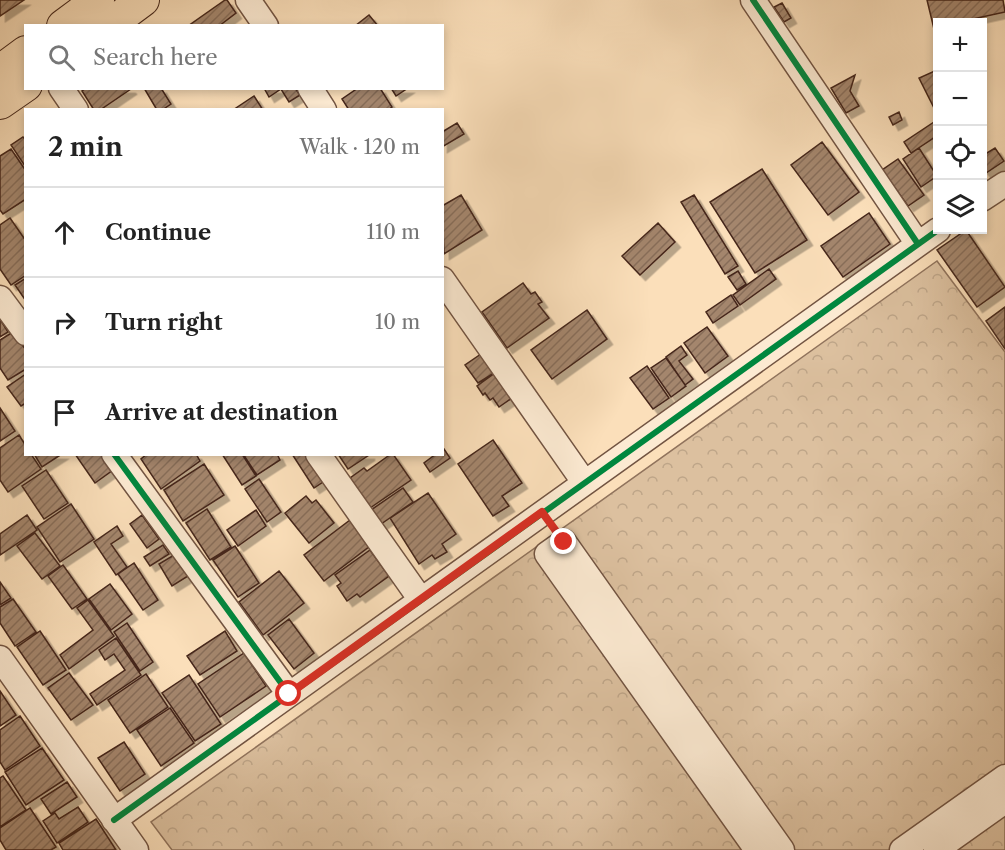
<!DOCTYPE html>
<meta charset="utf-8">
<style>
body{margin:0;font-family:"Libre Caslon Text",serif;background:#f6f6f6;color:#222}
.controls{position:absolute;right:18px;top:18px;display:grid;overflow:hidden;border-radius:0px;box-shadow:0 3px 9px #0003}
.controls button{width:54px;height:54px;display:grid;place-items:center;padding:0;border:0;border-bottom:2px solid #e0e0e0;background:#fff;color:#222;font:30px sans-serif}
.stop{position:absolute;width:18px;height:18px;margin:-14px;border:4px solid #d93025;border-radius:50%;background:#fff}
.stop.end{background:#d93025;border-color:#fff;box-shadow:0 2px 6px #0008}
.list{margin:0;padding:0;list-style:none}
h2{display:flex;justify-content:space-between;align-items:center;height:78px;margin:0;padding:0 24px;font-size:26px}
h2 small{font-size:20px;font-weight:400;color:#767676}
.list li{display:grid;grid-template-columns:39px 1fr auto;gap:18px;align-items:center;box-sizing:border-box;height:90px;padding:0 24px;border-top:2px solid #e0e0e0}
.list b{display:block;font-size:22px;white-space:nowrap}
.list em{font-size:20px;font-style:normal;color:#767676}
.icon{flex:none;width:33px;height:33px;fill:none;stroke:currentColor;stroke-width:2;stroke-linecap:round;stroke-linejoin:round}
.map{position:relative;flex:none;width:1005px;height:850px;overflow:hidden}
.search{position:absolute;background:#fff;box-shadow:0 3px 9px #0003;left:24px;top:24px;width:420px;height:66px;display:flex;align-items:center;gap:15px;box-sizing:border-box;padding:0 21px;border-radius:0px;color:#767676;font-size:22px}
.panel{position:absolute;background:#fff;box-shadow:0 3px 9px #0003;left:24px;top:108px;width:420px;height:348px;border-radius:0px}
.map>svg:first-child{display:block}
.park{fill:url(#park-crowns);stroke:#90735c;stroke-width:1.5}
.building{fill:url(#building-hatch);stroke:#45261a;stroke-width:1.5;filter:url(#shadow)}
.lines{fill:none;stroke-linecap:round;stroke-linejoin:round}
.minor-casing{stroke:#725442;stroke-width:27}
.major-casing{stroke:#45261a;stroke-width:34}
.minor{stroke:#fcead2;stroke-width:24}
.major{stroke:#fbdfba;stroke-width:32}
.cycleway-casing{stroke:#fcead2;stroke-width:10}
.cycleway{stroke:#00873e;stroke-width:6}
.route{stroke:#d93025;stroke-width:8}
</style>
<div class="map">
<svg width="1005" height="850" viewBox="0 0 1005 850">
<defs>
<pattern id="park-crowns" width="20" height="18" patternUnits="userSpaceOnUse" patternTransform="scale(1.5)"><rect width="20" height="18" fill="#dcc09f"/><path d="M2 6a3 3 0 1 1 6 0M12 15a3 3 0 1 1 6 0" fill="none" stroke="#bea588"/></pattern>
<pattern id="building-hatch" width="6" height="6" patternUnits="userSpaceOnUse" patternTransform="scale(1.5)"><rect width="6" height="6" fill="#a4866d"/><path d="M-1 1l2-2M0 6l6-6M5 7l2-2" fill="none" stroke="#876d59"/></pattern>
<filter id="shadow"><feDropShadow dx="5.5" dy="5.5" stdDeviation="0" flood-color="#0004"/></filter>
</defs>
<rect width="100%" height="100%" fill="#fbdfba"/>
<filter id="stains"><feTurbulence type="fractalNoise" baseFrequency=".00333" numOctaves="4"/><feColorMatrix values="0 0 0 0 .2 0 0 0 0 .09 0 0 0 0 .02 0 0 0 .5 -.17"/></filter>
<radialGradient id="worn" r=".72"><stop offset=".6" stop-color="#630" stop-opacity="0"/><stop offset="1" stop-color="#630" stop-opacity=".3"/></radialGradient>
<!-- park -->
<path class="park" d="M937,261L1005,352V850H172L151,822Z"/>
<!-- building -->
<path class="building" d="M0,0H24L0,16Z
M225,0H227L236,13L219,26H188Z
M927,0H1003L1005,12L959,22H938V28L934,29Z
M782,3L791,18L784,22L774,7Z
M369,15L378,26H355Z
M937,70L938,72V116L919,78Z
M855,75L850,91L859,106L846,113L831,88Z
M86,88H130L131,89L100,110H94L82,91Z
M144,88H161L171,104L162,110H157Z
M264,88H295L300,95L289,102L281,89L269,97Z
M358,88H380L392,107L388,110H349L342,99Z
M391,88H408L396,96Z
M254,96L263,110H233Z
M899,112L902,120L893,125L889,117Z
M937,120L938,135L911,153L904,142Z
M457,123L464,134L442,147V132Z
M23,137L26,140L25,166L11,145Z
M822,142L859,192L828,215L791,165Z
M919,148L937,176L921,187L903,159Z
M995,148L1004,161L986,173L982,168V156Z
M11,149L26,171V199L3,214L0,210V156Z
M898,159L924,195L908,206L882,170Z
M762,169L807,240L755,273L710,202Z
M461,195L482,230L444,254L442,206Z
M694,195L738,266L725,274L681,202Z
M869,213L890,244L843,277L821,246Z
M10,218L26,241V275L11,285L0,269V225Z
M658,223L675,242L640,275L622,256Z
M966,230L1005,287L977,307L937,250Z
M769,269L776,279L740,305L733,295Z
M738,271L746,284L737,290L728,277Z
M26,278V301L15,285Z
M523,283L531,294L535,292L542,302L538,304L549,318L507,348L482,312Z
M731,295L738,306L713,323L706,312Z
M1005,307V349L986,321Z
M587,310L607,339L552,379L531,350Z
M0,319L8,332L0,337Z
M707,327L728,356L705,373L684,343Z
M13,332L26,350V369L8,380L0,368V340Z
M681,346L687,355L679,361L693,379L685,385L666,357Z
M481,354L494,373L478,383L465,365Z
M666,358L686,386L671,397L651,368Z
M647,366L669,398L653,409L630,378Z
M495,373L512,398L499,407L493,398L490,400L485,393L483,395L477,386Z
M26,374V403L21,406L7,387Z
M0,408L15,431L0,441Z
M19,435L26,446V454H31L41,469L8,492L0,480V448Z
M493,440L522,483L502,496L509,506L493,516L458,464Z
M444,449L450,458L430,472L424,463L436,454H442Z
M34,454H62L42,467Z
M75,454H102L113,470L95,483Z
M147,454H196L200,461L161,489L141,459Z
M222,454H242L256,476L242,485Z
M243,454H277L280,460L257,475Z
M292,454H305L323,482L314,488Z
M338,454H369V455L348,469Z
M391,454H393L411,480L370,508L350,478L364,468L367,471Z
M204,464L224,495L183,521L164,490Z
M46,470L68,503L44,519L22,486Z
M259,479L281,512L267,522L245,489Z
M403,488L413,502L381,524L371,510Z
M428,493L456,534L442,544L447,552L435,559L432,555L419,564L390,518Z
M306,496L312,503L316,500L334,523L309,543L285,513Z
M71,504L94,539L60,562L37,527Z
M207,509L231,547L210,560L186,523Z
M256,510L266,526L238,546L227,530Z
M27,515L37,530L0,555V534Z
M142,515L159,539L147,548L130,524Z
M350,520L370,546L324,581L304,555Z
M117,526L123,536L111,544L127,567L116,575L94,542Z
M35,533L60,566L42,579L17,546Z
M163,545L169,554L150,566L144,557Z
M235,546L259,583L238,597L213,560Z
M370,550L389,576L360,597L357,594L347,601L337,586L341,583L335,575Z
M174,555L188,576L172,586L159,564Z
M134,563L158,600L143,610L118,574Z
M63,565L87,599L72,609L48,576Z
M279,571L304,603L263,635L239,602Z
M0,582L11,598L0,605Z
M110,584L132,614L111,630L89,599Z
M13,599L36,632L15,646L0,623V607Z
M88,600L114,636L69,669L60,655L93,630L77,608Z
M289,619L314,653L294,669L268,635Z
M127,623L153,662L140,671L114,632Z
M40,631L66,670L43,685L17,647Z
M225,631L237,651L200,675L187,656Z
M116,638L141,675L97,705L90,694L125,670L114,654L105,660L99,650Z
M244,653L266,686L220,717L198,684Z
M69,673L93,705L71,720L48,688Z
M146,674L168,707L130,733L108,700Z
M189,675L221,724L195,741L162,693Z
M0,691L16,715L0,726Z
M170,708L194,743L161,766L137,730Z
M20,716L40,746L5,770L0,762V730Z
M124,742L145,774L120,791L98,758Z
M42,748L64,780L26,805L5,772Z
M3,776L26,810L0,827V778Z
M67,782L77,797L51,814L41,799Z
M78,807L88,822L57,843L43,821L55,813L59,819Z
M30,808L56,847L51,850H6L0,840V828Z
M96,819L116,850H63L59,843Z"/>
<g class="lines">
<!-- minor casing -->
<g class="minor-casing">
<path id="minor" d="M248,0L266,26
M753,0L918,244
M61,88L76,110
M310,88L324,110
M982,199L1005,184
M442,279L584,482
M0,298L26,333
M114,454L289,694
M318,454L421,600
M0,658L136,850
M114,820L938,230
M757,850L547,554L564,542L782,850
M902,850L1005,777
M936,850L1005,801"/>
</g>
<!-- major casing -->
<g class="major-casing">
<path id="major" d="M63,26L98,0
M108,26L143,0
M0,71L26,52
M0,103L26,85"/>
</g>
<!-- minor -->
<use href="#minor" class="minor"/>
<!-- major -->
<use href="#major" class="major"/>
<!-- cycleway casing -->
<g class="cycleway-casing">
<path id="cycleway" d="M753,0L918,244
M114,454L289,694
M114,820L938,230"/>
</g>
<!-- cycleway -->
<use href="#cycleway" class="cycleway"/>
</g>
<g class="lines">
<!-- route -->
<path class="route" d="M289,694L542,512L564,542"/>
</g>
<rect width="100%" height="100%" filter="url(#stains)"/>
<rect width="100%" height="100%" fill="url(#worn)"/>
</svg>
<div class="controls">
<button>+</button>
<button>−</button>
<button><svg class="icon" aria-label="locate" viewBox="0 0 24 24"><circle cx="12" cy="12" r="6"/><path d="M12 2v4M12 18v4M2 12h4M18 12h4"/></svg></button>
<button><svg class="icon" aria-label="layers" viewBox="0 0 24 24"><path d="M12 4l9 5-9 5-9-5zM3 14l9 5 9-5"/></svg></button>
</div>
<div class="stop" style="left:289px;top:694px"></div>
<div class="stop end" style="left:564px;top:542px"></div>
<div class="search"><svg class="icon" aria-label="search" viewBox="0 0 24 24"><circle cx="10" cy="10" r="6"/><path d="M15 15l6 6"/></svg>Search here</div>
<section class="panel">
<h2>2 min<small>Walk · 120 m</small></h2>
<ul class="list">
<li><svg class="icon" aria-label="ahead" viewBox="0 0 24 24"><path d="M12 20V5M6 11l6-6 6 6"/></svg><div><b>Continue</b></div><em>110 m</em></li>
<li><svg class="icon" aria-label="right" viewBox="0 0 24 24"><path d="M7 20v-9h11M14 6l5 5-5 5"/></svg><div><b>Turn right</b></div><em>10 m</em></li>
<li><svg class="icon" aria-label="arrive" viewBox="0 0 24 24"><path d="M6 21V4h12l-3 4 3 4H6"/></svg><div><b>Arrive at destination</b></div></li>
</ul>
</section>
</div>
